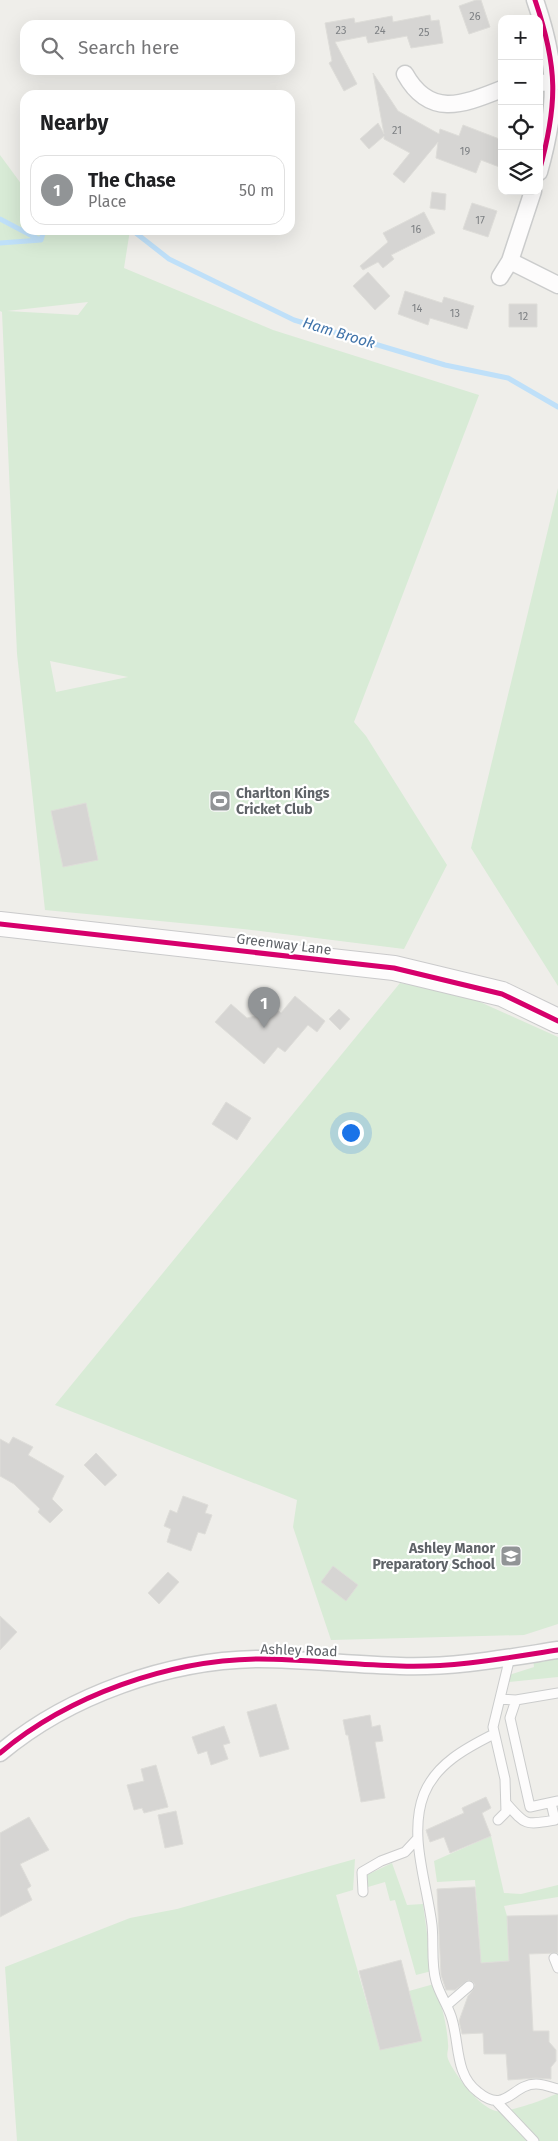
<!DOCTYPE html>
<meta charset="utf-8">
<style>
body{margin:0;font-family:"Fira Sans",sans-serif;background:#f2f2f2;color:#202124}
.controls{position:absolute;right:15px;top:15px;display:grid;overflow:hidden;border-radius:10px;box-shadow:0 5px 20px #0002}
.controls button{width:45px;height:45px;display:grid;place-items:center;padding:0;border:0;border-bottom:1px solid #e0e0e0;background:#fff;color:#202124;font:25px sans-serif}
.you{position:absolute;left:350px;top:1132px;width:18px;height:18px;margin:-12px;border:4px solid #fff;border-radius:50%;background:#1a73e8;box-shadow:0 0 0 8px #1a73e833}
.badge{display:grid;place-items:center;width:32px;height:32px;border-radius:50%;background:#919496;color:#fff;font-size:16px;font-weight:700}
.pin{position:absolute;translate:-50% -41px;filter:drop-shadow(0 1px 2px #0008)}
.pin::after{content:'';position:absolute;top:26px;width:18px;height:15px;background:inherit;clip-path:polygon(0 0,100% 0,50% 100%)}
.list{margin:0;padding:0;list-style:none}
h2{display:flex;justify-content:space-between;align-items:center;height:65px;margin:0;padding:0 20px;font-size:21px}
h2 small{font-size:16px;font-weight:400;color:#757577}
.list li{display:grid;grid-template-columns:32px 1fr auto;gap:15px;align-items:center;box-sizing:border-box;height:70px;margin:0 10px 10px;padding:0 10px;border:1px solid #e0e0e0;border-radius:15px}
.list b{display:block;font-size:19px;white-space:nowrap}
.list p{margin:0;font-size:16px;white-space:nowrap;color:#757577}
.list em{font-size:16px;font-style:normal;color:#757577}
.icon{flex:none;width:28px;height:28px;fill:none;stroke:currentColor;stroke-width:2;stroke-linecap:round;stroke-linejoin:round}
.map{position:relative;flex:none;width:558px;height:2141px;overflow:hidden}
.search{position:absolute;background:#fff;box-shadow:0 5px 20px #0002;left:20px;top:20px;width:275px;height:55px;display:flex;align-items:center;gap:12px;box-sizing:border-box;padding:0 18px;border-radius:15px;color:#757577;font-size:19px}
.panel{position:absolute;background:#fff;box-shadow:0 5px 20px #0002;left:20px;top:90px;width:275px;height:145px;border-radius:15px}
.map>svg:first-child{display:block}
.green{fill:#d8ebd6;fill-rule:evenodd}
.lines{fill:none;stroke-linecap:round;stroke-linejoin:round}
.stream{stroke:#bfe0f9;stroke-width:5}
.building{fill:#d6d5d3;stroke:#deddd9}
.lane-casing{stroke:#cbcccc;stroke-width:11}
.street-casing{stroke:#cbcccc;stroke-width:19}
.secondary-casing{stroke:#cacacb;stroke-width:26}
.lane{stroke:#fdfcfc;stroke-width:9}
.street{stroke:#fdfcfc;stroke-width:16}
.secondary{stroke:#fdfcfc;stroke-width:24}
.cycleway-casing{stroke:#fff;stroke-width:8}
.cycleway{stroke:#d6006c;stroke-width:5}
.labels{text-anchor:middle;stroke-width:4.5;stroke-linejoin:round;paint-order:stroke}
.number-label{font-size:11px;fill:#7e8184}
.poi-label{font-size:14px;font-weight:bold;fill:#5f6368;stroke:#fff;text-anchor:start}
.street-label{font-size:14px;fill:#5f6368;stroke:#fff}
.water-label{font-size:15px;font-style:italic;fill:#4174aa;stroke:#fff}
</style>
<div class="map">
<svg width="558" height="2141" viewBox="0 0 558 2141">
<rect width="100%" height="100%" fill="#efeeea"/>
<!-- green -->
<path class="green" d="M0,155L25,189V230H130L124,268L273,330L479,395L354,722L366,736L447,865L404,949L243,929L45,910L17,654L2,312L0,311ZM88,302L78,315L7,311ZM50,661L128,677L56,692Z
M558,488V986L471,848Z
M400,983L460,993L558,1037V1624L524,1635L331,1640L293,1527L297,1500L55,1405Z
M558,1652V1677L509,1682V1675L534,1667L533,1657Z
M491,1836L504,1893L521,1894L558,1885V1897L504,1906L507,1916L509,1961L481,1963L475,1880L437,1882L434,1861Z
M355,1859L353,1890L336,1895L380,2049L422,2041L409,1991L434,1984C441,2002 447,2024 448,2044C449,2049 446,2054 448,2059C454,2074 480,2108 496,2111C509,2113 546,2099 558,2093V2141H17L5,1967L130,1918L177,1909Z
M392,1863L407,1905L423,1904L432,1971L416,1975L395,1900L390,1901L385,1882L368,1887L367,1875Z"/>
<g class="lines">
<!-- stream -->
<path class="stream" d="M0,219L40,240
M132,230L169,259L294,320L445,365L508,378L558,407
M0,243L41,240L44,230"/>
</g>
<!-- building -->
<path class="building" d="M476,0H481L490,27L469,34L459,6Z
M430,15L431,21L439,20L443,43L411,48L407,36L368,43L366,36L335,42L357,84L344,91L329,63L332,61L325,23L354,18L355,23L392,16L393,22Z
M373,73L398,111L439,134L440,129L459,136L463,125L502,140V168L481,160L476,173L436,158L438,142L404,183L393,174L410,153L384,139V136L369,149L360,139L378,123L384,134Z
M432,192L446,194L445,210L430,208Z
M472,203L497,211L488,237L463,229Z
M424,212L435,233L391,255L394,259L383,268L378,262L363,270L360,266L388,242L383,233Z
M368,272L390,296L375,310L353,286Z
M405,291L442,303L444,297L474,306L467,329L430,318L428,325L398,314Z
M509,304H537V327H509Z
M86,803L98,860L63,867L51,811Z
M295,996L325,1021L317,1032L308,1025L285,1052L278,1047L264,1064L215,1022L231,1004L247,1018L263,1014L271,1004L281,1013Z
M339,1009L350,1019L340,1030L329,1019Z
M226,1102L251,1118L237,1140L212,1124Z
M13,1437L33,1447L28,1455L64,1476L52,1499L63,1510L50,1523L38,1512L40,1509L14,1484L0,1476V1439L9,1444Z
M96,1453L117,1475L105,1486L84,1465Z
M183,1496L208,1505L205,1513L212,1515L205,1534L198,1532L191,1551L167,1542L171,1529L164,1526L170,1510L177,1513Z
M333,1566L358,1585L346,1601L321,1582Z
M168,1572L179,1582L159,1604L148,1593Z
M0,1616L17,1632L0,1650Z
M276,1704L289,1749L260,1757L247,1712Z
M370,1715L372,1727L380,1725L383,1741L375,1742L385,1798L361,1802L348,1735H346L343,1720Z
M224,1726L230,1743L223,1745L228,1759L211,1765L207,1751L198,1754L192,1737Z
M156,1765L168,1807L144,1813L142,1808L134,1810L127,1785L144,1781L141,1769Z
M486,1797L491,1808L482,1813L491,1836L450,1853L444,1837L430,1842L426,1830L464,1813L462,1808Z
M176,1811L183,1844L165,1848L158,1815Z
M29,1817L49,1850L20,1864L31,1886L27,1889L32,1900L0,1917V1833Z
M475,1887L481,1963L509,1961L507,1916L558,1915V1953L529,1954L533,2031H549V2042L556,2050V2061L551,2067V2079L536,2078L508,2080L506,2054H484L483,2033L462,2034L459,2021L468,1996L473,1990L475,1985L473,1982L468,1980L455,1990H446L441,1975L437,1889Z
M401,1960L422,2041L380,2050L359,1971Z"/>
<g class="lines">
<!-- lane casing -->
<g class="lane-casing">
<path id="lane" d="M500,1699L516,1700L558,1693
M516,1700L510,1718L530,1807L558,1801
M494,1734C466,1748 436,1764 424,1794C408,1835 427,1883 432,1925C434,1943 431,1964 436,1981C439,1993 447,2004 451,2016C460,2042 454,2074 478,2092C506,2115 512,2084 536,2084C543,2084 551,2087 558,2089
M507,1804C526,1826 526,1825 555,1820L551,1803
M498,1820L506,1812L505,1779L493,1727L510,1657
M363,1892L362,1872L381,1861L405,1852L418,1838
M554,1958L558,1968
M447,2005L469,1986
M496,2101L534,2141"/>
</g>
<!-- street casing -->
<g class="street-casing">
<path id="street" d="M535,0C558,67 558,104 539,172
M405,74C430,119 464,104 502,89
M539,83L555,82
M510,261L558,285
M500,277L510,261L533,191
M0,1753C69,1695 169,1660 259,1659C306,1659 353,1665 400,1666C453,1668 506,1658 558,1650"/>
</g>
<!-- secondary casing -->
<g class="secondary-casing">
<path id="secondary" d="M0,924L394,968L502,994L558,1021"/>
</g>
<!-- lane -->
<use href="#lane" class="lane"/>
<!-- street -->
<use href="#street" class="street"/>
<!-- secondary -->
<use href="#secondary" class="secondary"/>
<!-- cycleway casing -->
<g class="cycleway-casing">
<path id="cycleway" d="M535,0C558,67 558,104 539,172
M0,924L394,968L502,994L558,1021
M0,1753C69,1695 169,1660 259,1659C306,1659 353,1665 400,1666C453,1668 506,1658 558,1650"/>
</g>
<!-- cycleway -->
<use href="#cycleway" class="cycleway"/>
</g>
<!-- icons -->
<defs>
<g id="stadium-square" transform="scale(1.125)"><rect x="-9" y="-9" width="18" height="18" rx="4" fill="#919496" stroke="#fff"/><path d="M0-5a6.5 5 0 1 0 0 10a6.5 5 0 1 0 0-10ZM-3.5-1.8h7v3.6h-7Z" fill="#fff"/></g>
<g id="school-square" transform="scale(1.125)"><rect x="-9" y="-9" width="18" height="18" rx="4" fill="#919496" stroke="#fff"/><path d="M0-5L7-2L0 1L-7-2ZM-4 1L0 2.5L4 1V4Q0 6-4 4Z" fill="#fff"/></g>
</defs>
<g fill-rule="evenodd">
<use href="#stadium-square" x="220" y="801"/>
<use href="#school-square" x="511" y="1556"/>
</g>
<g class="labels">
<!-- number labels -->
<g class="number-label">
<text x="475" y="20">26</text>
<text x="341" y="34">23</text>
<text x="380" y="34">24</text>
<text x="424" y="36">25</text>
<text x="397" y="134">21</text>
<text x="465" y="155">19</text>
<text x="480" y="224">17</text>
<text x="416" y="233">16</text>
<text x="417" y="312">14</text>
<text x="455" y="317">13</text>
<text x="523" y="320">12</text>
</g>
<!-- poi labels -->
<g class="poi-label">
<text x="236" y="798">Charlton Kings<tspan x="236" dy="16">Cricket Club</tspan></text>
<text x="495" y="1553" text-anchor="end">Ashley Manor<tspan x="495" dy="16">Preparatory School</tspan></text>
</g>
<!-- street labels -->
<g class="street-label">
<text transform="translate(284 944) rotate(7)" y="5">Greenway Lane</text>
<text transform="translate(299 1650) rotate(2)" y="5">Ashley Road</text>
</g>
<!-- water labels -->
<g class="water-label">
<text transform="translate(339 333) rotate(17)" y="5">Ham Brook</text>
</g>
</g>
</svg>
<div class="controls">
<button>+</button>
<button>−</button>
<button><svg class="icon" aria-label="locate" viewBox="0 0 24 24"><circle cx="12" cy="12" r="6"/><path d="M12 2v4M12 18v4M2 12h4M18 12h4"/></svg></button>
<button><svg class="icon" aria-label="layers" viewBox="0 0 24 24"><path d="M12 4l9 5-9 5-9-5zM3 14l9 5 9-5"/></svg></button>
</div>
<div class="you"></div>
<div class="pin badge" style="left:264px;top:1028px">1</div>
<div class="search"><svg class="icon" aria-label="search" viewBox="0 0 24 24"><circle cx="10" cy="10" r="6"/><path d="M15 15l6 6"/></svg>Search here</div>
<section class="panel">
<h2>Nearby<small></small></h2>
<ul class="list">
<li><span class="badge">1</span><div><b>The Chase</b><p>Place</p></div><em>50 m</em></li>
</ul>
</section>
</div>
